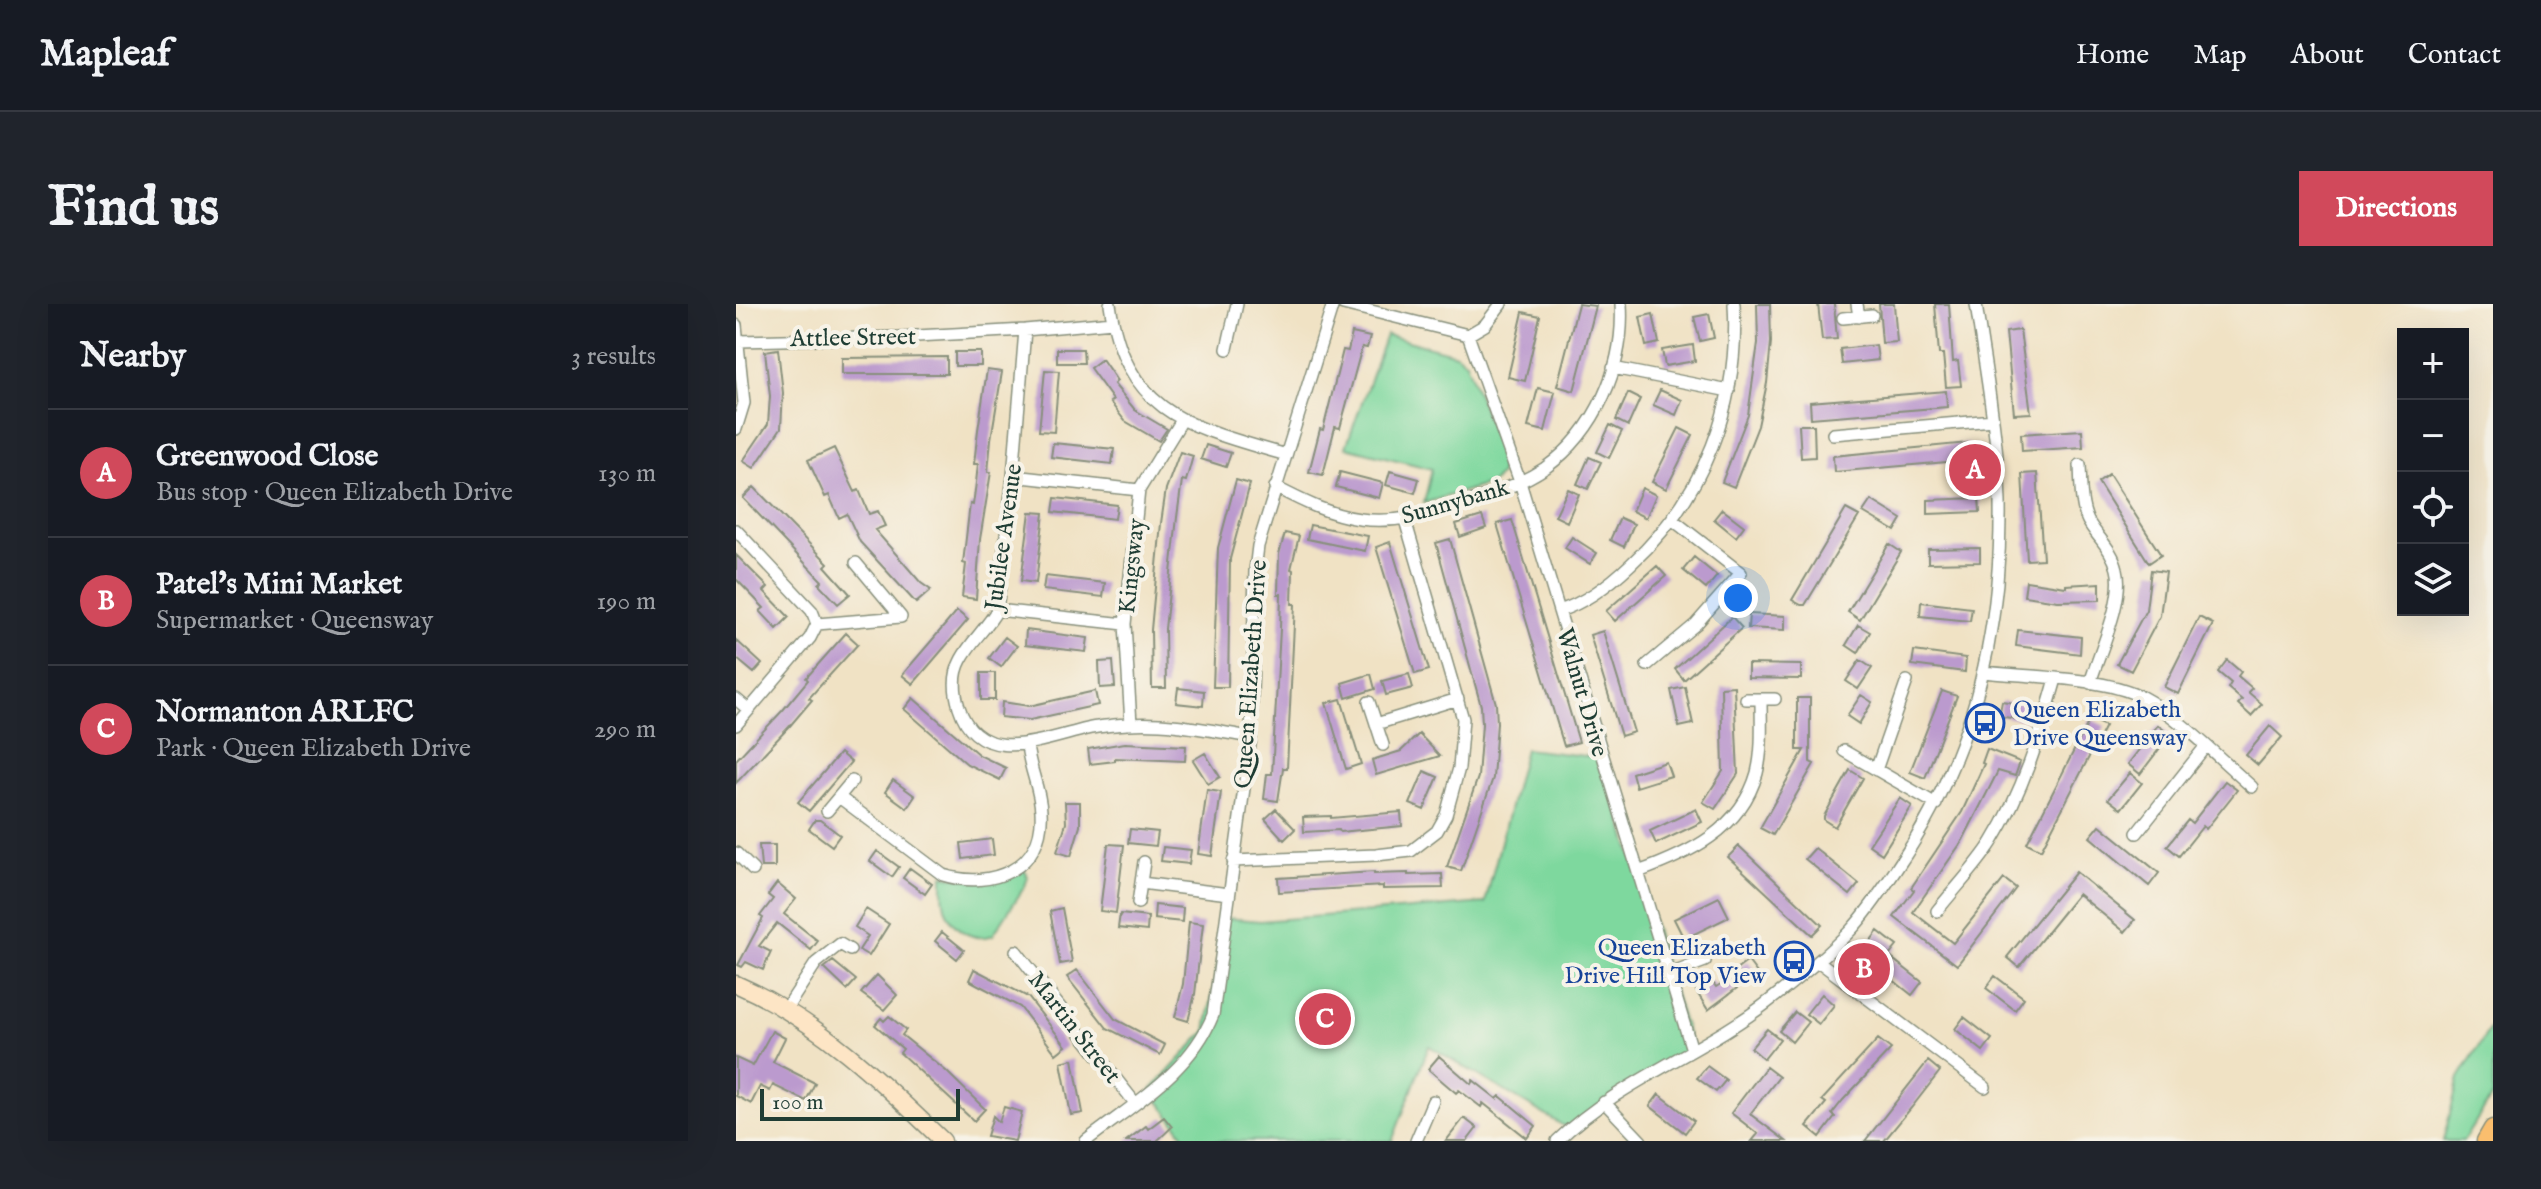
<!DOCTYPE html>
<meta charset="utf-8">
<style>
body{margin:0;font-family:"IM FELL English",serif;background:#20242c;color:#f1f3f6}
.controls{position:absolute;right:24px;top:24px;display:grid;overflow:hidden;border-radius:0px;box-shadow:0 8px 32px #0002}
.controls button{width:72px;height:72px;display:grid;place-items:center;padding:0;border:0;border-bottom:2px solid #363941;background:#171b24;color:#f1f3f6;font:40px sans-serif}
.scale{position:absolute;left:24px;bottom:20px;width:200px;box-sizing:border-box;padding-left:8px;border:4px solid #1f3d34;border-top:0;font-size:22px;line-height:28px;white-space:nowrap;color:#1f3d34;-webkit-text-stroke:6px #f7f3e8;paint-order:stroke}
.you{position:absolute;left:1002px;top:294px;width:28px;height:28px;margin:-20px;border:6px solid #fff;border-radius:50%;background:#1a73e8;box-shadow:0 0 0 12px #1a73e833}
.badge{display:grid;place-items:center;width:52px;height:52px;border-radius:50%;background:#d1495b;color:#fff;font-size:26px;font-weight:700}
.pin{position:absolute;translate:-50% -50%;border:4px solid #fff;box-shadow:0 2px 8px #0006}
.list{margin:0;padding:0;list-style:none}
h2{display:flex;justify-content:space-between;align-items:center;height:104px;margin:0;padding:0 32px;font-size:34px}
h2 small{font-size:26px;font-weight:400;color:#9ea1a6}
.list li{display:grid;grid-template-columns:52px 1fr auto;gap:24px;align-items:center;box-sizing:border-box;height:128px;padding:0 32px;border-top:2px solid #363941}
.list b{display:block;font-size:30px;white-space:nowrap}
.list p{margin:0;font-size:26px;white-space:nowrap;color:#9ea1a6}
.list em{font-size:26px;font-style:normal;color:#9ea1a6}
.icon{flex:none;width:44px;height:44px;fill:none;stroke:currentColor;stroke-width:2;stroke-linecap:round;stroke-linejoin:round}
.map{position:relative;flex:none;width:1757px;height:837px;overflow:hidden;border-radius:0px}
header{display:flex;align-items:center;gap:48px;box-sizing:border-box;height:112px;padding:0 40px;background:#171b24;border-bottom:2px solid #363941}
header strong{font-size:38px}
nav{display:flex;gap:44px;margin-inline-start:auto;font-size:28px}
.intro{display:flex;align-items:center;justify-content:space-between;box-sizing:border-box;height:192px;padding:0 48px}
h1{margin:0;font-size:56px}
.button{padding:20px 36px;border-radius:0px;background:#d1495b;color:#fff;font-size:28px;font-weight:700}
main{display:flex;gap:48px;padding:0 48px}
aside{flex:1;background:#171b24;border-radius:0px;box-shadow:0 8px 32px #0002}
.map>svg:first-child{display:block}
.green{fill:#7ed89e;stroke:#4e8a69;stroke-width:2}
.building{fill:#bb9ace}
.lines{fill:none;stroke-linecap:round;stroke-linejoin:round}
.street-casing{stroke:#88907c;stroke-width:14}
.secondary-casing{stroke:#88907c;stroke-width:19}
.primary-casing{stroke:#88907c;stroke-width:21}
.street{stroke:#fff;stroke-width:11}
.secondary{stroke:#fde5c5;stroke-width:16}
.primary{stroke:#fabe6e;stroke-width:18}
.labels{text-anchor:middle;stroke-width:8;stroke-linejoin:round;paint-order:stroke}
.street-label{font-size:24px;fill:#1f3d34;stroke:#f7f3e8}
.transit-label{font-size:24px;fill:#164399;stroke:#f7f3e8;text-anchor:start}
</style>
<header>
<strong>Mapleaf</strong>
<nav><a>Home</a><a>Map</a><a>About</a><a>Contact</a></nav>
</header>
<div class="intro"><h1>Find us</h1><a class="button">Directions</a></div>
<main>
<aside>
<h2>Nearby<small>3 results</small></h2>
<ul class="list">
<li><span class="badge">A</span><div><b>Greenwood Close</b><p>Bus stop · Queen Elizabeth Drive</p></div><em>130 m</em></li>
<li><span class="badge">B</span><div><b>Patel's Mini Market</b><p>Supermarket · Queensway</p></div><em>190 m</em></li>
<li><span class="badge">C</span><div><b>Normanton ARLFC</b><p>Park · Queen Elizabeth Drive</p></div><em>290 m</em></li>
</ul>
</aside>
<div class="map">
<svg width="1757" height="837" viewBox="0 0 1757 837">
<rect width="100%" height="100%" fill="#f7f3e8"/>
<filter id="ink" filterUnits="userSpaceOnUse"><feTurbulence type="fractalNoise" baseFrequency=".0125" numOctaves="2"/><feDisplacementMap in="SourceGraphic" scale="16" xChannelSelector="R" yChannelSelector="G"/><feConvolveMatrix kernelMatrix="1 2 1 2 8 2 1 2 1" color-interpolation-filters="sRGB"/></filter>
<filter id="wash" filterUnits="userSpaceOnUse"><feTurbulence type="fractalNoise" baseFrequency=".006" numOctaves="4" result="noise"/><feDisplacementMap in="SourceGraphic" scale="32" xChannelSelector="R" yChannelSelector="G"/><feGaussianBlur stdDeviation="1.8" result="paint"/><feColorMatrix in="noise" values="0 0 0 0 0 0 0 0 0 0 0 0 0 0 0 0 0 1.4 0 .05"/><feComposite in="paint" operator="in"/></filter>
<g filter="url(#wash)">
<rect width="100%" height="100%" fill="#f0e2c4"/>
<!-- green -->
<path class="green" d="M650,31L720,50L730,58L767,157L764,170L756,179L688,199L696,165L610,143Z
M789,445L866,454L956,746L833,825L693,742L656,837H452L415,786L470,727L490,614L524,617L749,599Z
M286,560L292,573L289,582L257,631C240,638 220,628 212,611C206,600 207,583 207,571L241,577Z
M1757,719V791L1727,837H1707L1723,774Z"/>
<g id="blocks">
<!-- building -->
<path class="building" d="M842,0L860,2L838,87L821,82Z
M1021,0H1034L1035,38L1031,79L1022,122L998,183L986,178L1012,111L1022,39Z
M1082,0H1098L1101,35L1086,36Z
M1143,0H1158L1161,38L1146,39Z
M1199,0H1213L1217,58L1222,57L1225,82L1210,83L1207,50H1203Z
M787,8L804,12L789,77L772,73Z
M917,10L923,39L910,42L904,13Z
M973,10L978,34L964,37L958,13Z
M1284,26L1295,109L1278,110L1270,28Z
M616,29L634,33L631,44L626,43L604,124L599,123L587,171L573,168L584,125L587,126L607,46L612,47Z
M957,41L959,57L929,62L926,46Z
M1140,41L1142,56L1106,60L1104,45Z
M42,45L47,89L45,124L18,164L7,157L32,120L34,92L29,47Z
M321,45H347L348,59H321Z
M219,48H245V62H219Z
M211,53V70H106V54Z
M366,55L381,77L378,80L399,106L431,125L423,137L389,117L374,98L377,96L354,64Z
M251,66L266,68L255,135L252,168H255L244,235L240,295L226,293L230,260L227,259L234,200L237,201L240,179L242,160H238L242,126Z
M309,66L323,67L318,128L303,127Z
M802,84L819,88L809,127L792,123Z
M924,86L946,96L940,111L917,101Z
M1210,87L1211,103L1075,114L1074,98Z
M892,89L904,95L892,122L880,116Z
M874,121L886,127L873,154L861,148Z
M1063,121H1078L1079,153L1065,154Z
M943,124L957,131L930,185L916,178Z
M1346,126L1347,143L1286,147L1285,130Z
M317,139L378,145L376,160L315,153Z
M1232,139L1233,156L1098,168L1097,152Z
M470,141L495,149L490,163L465,155Z
M98,144L119,188L123,186L133,210L142,207L149,222L139,226L185,279L195,286L180,299L124,238L111,210L103,214L93,191L89,193L72,156Z
M444,148L457,152L450,177L446,176L441,213L429,325L430,384H416L415,326L425,219L430,185Z
M853,153L865,158L852,185L841,180Z
M654,167L683,175L679,189L650,181Z
M604,168L647,179L643,194L600,183Z
M1301,169L1307,255L1291,256L1286,170Z
M1373,170L1425,251L1413,259L1362,178Z
M500,176L514,180L494,255L492,383H477L482,244Z
M18,183L92,259L89,262L114,290L102,300L83,280L86,277L7,194Z
M906,184L920,191L910,214L896,207Z
M832,185L843,190L831,218L819,212Z
M319,194L381,201L379,215L317,208Z
M1243,194L1244,208L1192,210V196Z
M1135,196L1166,215L1159,227L1127,208Z
M986,205L1008,222L1000,233L978,215Z
M1110,205L1123,212L1069,301H1065L1056,296Z
M294,208L308,209L300,279L285,277Z
M746,212L750,224L724,233L720,220Z
M884,214L898,220L888,243L874,236Z
M776,216L843,438L828,442L761,220Z
M574,221L632,232L629,247L571,235Z
M549,229L563,232L555,265L557,266L556,300H559L551,464H547L542,497L528,495L531,470H536L544,325L545,290H542L543,250Z
M836,233L861,249L854,260L829,244Z
M714,235L760,400L761,419L757,474L725,567L711,563L742,473L746,420L745,402L700,239Z
M654,238L693,366L679,370L640,243Z
M1153,240L1165,248L1124,316L1112,308Z
M1244,244V258L1192,259V245Z
M0,251L32,283L28,287L53,313L41,325L24,307L28,304L0,275Z
M958,253L981,272L970,285L947,266Z
M921,262L930,272L879,317L870,307Z
M1415,266L1430,268L1424,312L1395,367L1381,360L1410,306Z
M309,272L369,279L367,293L307,286Z
M1290,277L1330,283V281L1364,279V296L1322,297L1288,292Z
M1185,298L1236,304L1234,317L1184,312Z
M221,307L232,316L177,380L166,371Z
M1013,310L1049,312V326L1012,324Z
M996,313L1006,324L948,376L939,365Z
M1463,313L1477,320L1442,390L1428,383Z
M1122,321L1134,328L1122,349L1110,341Z
M290,326L352,334L350,348L289,341Z
M1282,326L1345,333L1344,350L1280,342Z
M867,327L898,428L885,432L854,331Z
M110,329L122,340L73,394L76,396L53,423L0,479V456L47,406L72,376L70,374Z
M269,333L281,342L265,363L253,354Z
M0,336L26,360L18,369L0,354Z
M1178,347L1230,354L1229,368L1176,361Z
M1124,356L1136,364L1122,385L1110,377Z
M1491,356L1505,368L1502,372L1516,384L1512,388L1526,400L1515,412L1502,400L1506,396L1492,384L1495,379L1482,368Z
M377,357L379,383L364,384L363,358Z
M1012,360L1065,361V375L1012,374Z
M245,369H259V396H245Z
M635,370L639,385L610,394L606,379Z
M673,370L677,384L650,391L646,377Z
M998,382L1002,470L979,505L967,498L987,467L985,383Z
M949,383L957,420L943,423L935,386Z
M442,384L468,387L467,402L440,399Z
M359,387L362,401L294,416L265,413L266,398L293,402Z
M1206,387L1221,392L1189,474L1174,468Z
M1125,391L1136,398L1123,420L1111,412Z
M177,394L243,451L270,464L264,476L231,460L168,405Z
M1061,394H1074V458L1078,460L1037,531L1024,524L1068,446H1061Z
M605,395L625,460L610,465L590,399Z
M1266,397L1302,403L1298,418L1263,412Z
M1354,415L1369,422L1305,546L1291,539Z
M1422,421L1434,431L1404,470L1392,460Z
M1534,422L1546,433L1522,461L1510,451Z
M683,430L704,452L640,471L636,456L665,447Z
M389,439L450,442L449,457L379,454V457L354,460L352,445Z
M1251,445L1284,458L1279,472L1262,467L1227,536L1177,608L1217,639L1268,575L1280,584L1221,661L1158,613L1178,586L1175,584L1226,508L1248,460L1246,459Z
M104,449L115,458L73,507L62,498Z
M469,449L484,473L472,480L457,456Z
M930,458L935,472L900,483L896,469Z
M1114,466L1127,474L1099,523L1088,516V512Z
M688,467L702,473L688,506L674,500Z
M1394,469L1406,479L1385,505L1372,495Z
M157,476L179,492L171,504L149,488Z
M1489,477L1501,486L1470,525L1467,522L1443,552L1431,542L1452,516L1456,519Z
M471,486L485,488L476,552L462,550Z
M1164,494L1176,502L1146,550L1133,541Z
M329,498H344V522L335,552L321,548L330,519Z
M540,505L559,525L548,536L529,515Z
M960,505L966,518L920,540L914,527Z
M665,508L666,522L604,528L603,526L568,528L567,513L595,512V514Z
M79,516H84L104,531L96,542L73,525Z
M1364,521L1423,569L1413,582L1354,533Z
M394,525L422,528L420,542L392,539Z
M256,535L258,551L227,555L225,539Z
M372,540L388,541L380,609L364,607Z
M23,541H39V563H25Z
M1003,542L1086,621L1076,631L992,553Z
M427,543L455,546L453,560L425,557Z
M1079,544L1123,580L1114,591L1069,555Z
M141,547L163,563L156,573L134,557Z
M174,564L196,580L189,590L167,574Z
M638,568V570L672,569V571L706,570L707,584L647,585V582L543,588L542,574Z
M1340,568L1399,616L1389,628L1342,590L1283,663L1271,653Z
M41,579L60,595L48,610L82,637L75,646L41,619L23,642L35,648L27,666L10,658L6,663L2,661L27,614L24,612L37,595L32,591Z
M983,593L993,613L948,635L938,615Z
M419,601L447,604L446,618L418,615Z
M326,604L336,658L324,660L314,607Z
M130,605L153,620L133,652L123,646L132,632L119,623Z
M384,610L412,613L411,627L382,624Z
M453,618L467,620L459,690L452,717L439,713L447,680Z
M1142,627L1161,642L1153,652L1186,678L1176,691L1143,665L1133,678L1114,664Z
M206,628L228,646L221,655L199,637Z
M97,657L120,676L111,686L88,664Z
M1012,657L1021,669L972,706L960,687L975,676L980,683L1002,669L1000,666Z
M238,665L292,693L330,742L320,750L284,703L233,676Z
M341,666L379,715L429,741L424,751L371,724L331,673Z
M141,671L161,691L148,706L125,689Z
M1259,672L1288,694L1279,706L1250,684Z
M1086,690L1098,701L1083,720L1070,710Z
M1059,708L1072,718L1056,738L1043,727Z
M153,712L170,726L166,731L210,767L249,805L238,817L164,749L167,745L139,721L145,714L148,717Z
M1228,713L1256,735L1247,747L1219,725Z
M1031,725L1044,735L1028,755L1015,744Z
M36,727L49,734L37,758L79,779L70,797L37,781L34,787L24,782L15,800L0,792V754L17,762Z
M1142,735L1155,745L1107,796L1096,810L1099,813L1084,833L1071,822L1090,799L1086,796Z
M703,752L735,780L737,776L761,795L764,792L800,822L791,834L747,799L745,803L723,786L720,789L692,765Z
M337,755L347,809L335,811L325,758Z
M1192,757L1204,767L1176,803L1148,837H1129Z
M971,762L990,776L980,788L961,774Z
M1030,763L1043,773L1014,810L1050,837H1016L1022,830L995,809Z
M923,790L958,817L949,829L914,802Z
M268,803L286,808L279,837L251,832L257,812L263,818Z
M428,813L436,823L421,837H390L410,822L412,825Z
M728,814L741,824L731,837H710Z"/>
</g>
</g>
<g filter="url(#ink)">
<use href="#blocks" fill-opacity="0" stroke="#88907c" stroke-width="2"/>
<g class="lines">
<!-- street casing -->
<g class="street-casing">
<path id="street" d="M374,0C390,111 455,123 550,151
M607,0L732,31L749,21L765,0
M1121,0L1123,13
M1107,14L1136,11
M0,21L8,99L0,125
M289,26L277,172L261,306C251,324 234,338 225,356C217,371 218,387 223,403C242,464 308,435 351,425C364,422 379,421 393,420C433,417 476,427 515,433
M732,31L784,178L956,746
M2,37L163,33L289,26L377,18
M491,45L501,0
M877,64L993,87
M1097,130L1257,116
M1344,161C1345,179 1344,201 1352,217C1361,233 1377,246 1381,265C1389,295 1363,349 1354,379
M277,172L403,186
M539,183C566,197 594,211 624,215C660,220 692,210 725,200C754,191 783,181 809,164C860,128 889,62 885,0
M0,226L76,307L81,320L74,334L0,421
M261,306L389,320
M823,307C851,298 874,280 895,260C968,193 1004,99 998,0
M81,320L165,313L120,259
M911,361L960,320L1005,269L937,216
M1248,368C1292,373 1367,373 1406,393C1441,411 1485,456 1516,483
M0,395L13,406
M1010,395H1039
M633,398L647,441
M395,420L389,320L403,186L446,116
M640,420L722,395
M1108,447L1200,500
M1140,466L1171,377
M103,493L207,571C255,586 309,565 305,507C304,484 293,464 291,441
M91,507L116,477
M1401,529L1469,443
M0,549L17,566
M497,557L640,551L675,547L701,527L710,511L723,464L727,415L669,216
M902,568C952,550 1005,526 1021,469C1027,446 1025,419 1025,395
M405,579L493,590
M402,599L408,558
M1201,607C1219,584 1241,562 1256,538C1287,488 1304,431 1320,375
M280,647L399,799
M1082,657L1249,783
M934,670L969,657
M50,705L80,659L104,640L114,646
M868,798L905,837
M350,837C397,800 454,768 477,711L515,433L519,267L522,242L597,0
M680,837L697,797
M821,837C884,776 969,748 1037,694C1064,673 1091,651 1114,627C1132,608 1147,585 1161,564C1236,454 1266,329 1264,198C1262,132 1249,65 1240,0"/>
</g>
<!-- secondary casing -->
<g class="secondary-casing">
<path id="secondary" d="M0,680C82,716 144,776 207,837"/>
</g>
<!-- primary casing -->
<g class="primary-casing">
<path id="primary" d="M1750,837L1757,825"/>
</g>
<!-- street -->
<use href="#street" class="street"/>
<!-- secondary -->
<use href="#secondary" class="secondary"/>
<!-- primary -->
<use href="#primary" class="primary"/>
</g>
</g>
<!-- icons -->
<defs>
<g id="bus-ring" transform="scale(2)"><circle r="9.5" fill="#f7f3e8" stroke="#1a4fb4" stroke-width="1.5"/><path d="M-5-6H5V4H4V6H2V4H-2V6H-4V4H-5ZM-3.5-4V0h7V-4ZM-3.5 1.2v1.5H-2V1.2ZM2 1.2v1.5H3.5V1.2Z" fill="#1a4fb4"/></g>
</defs>
<g fill-rule="evenodd">
<use href="#bus-ring" x="1249" y="419"/>
<use href="#bus-ring" x="1058" y="657"/>
</g>
<g class="labels">
<!-- street labels -->
<g class="street-label">
<text transform="translate(117 33) rotate(-1)" y="8">Attlee Street</text>
<text transform="translate(719 197) rotate(-16)" y="8">Sunnybank</text>
<text transform="translate(267 233) rotate(-82)" y="8">Jubilee Avenue</text>
<text transform="translate(395 262) rotate(-84)" y="8">Kingsway</text>
<text transform="translate(514 370) rotate(-86)" y="8">Queen Elizabeth Drive</text>
<text transform="translate(847 388) rotate(74)" y="8">Walnut Drive</text>
<text transform="translate(339 723) rotate(52)" y="8">Martin Street</text>
</g>
<!-- transit labels -->
<g class="transit-label">
<text x="1277" y="413">Queen Elizabeth<tspan x="1277" dy="28">Drive Queensway</tspan></text>
<text x="1030" y="651" text-anchor="end">Queen Elizabeth<tspan x="1030" dy="28">Drive Hill Top View</tspan></text>
</g>
</g>
</svg>
<div class="controls">
<button>+</button>
<button>−</button>
<button><svg class="icon" aria-label="locate" viewBox="0 0 24 24"><circle cx="12" cy="12" r="6"/><path d="M12 2v4M12 18v4M2 12h4M18 12h4"/></svg></button>
<button><svg class="icon" aria-label="layers" viewBox="0 0 24 24"><path d="M12 4l9 5-9 5-9-5zM3 14l9 5 9-5"/></svg></button>
</div>
<div class="scale">100 m</div>
<div class="you"></div>
<div class="pin badge" style="left:1239px;top:166px">A</div>
<div class="pin badge" style="left:1128px;top:665px">B</div>
<div class="pin badge" style="left:589px;top:715px">C</div>
</div>
</main>
